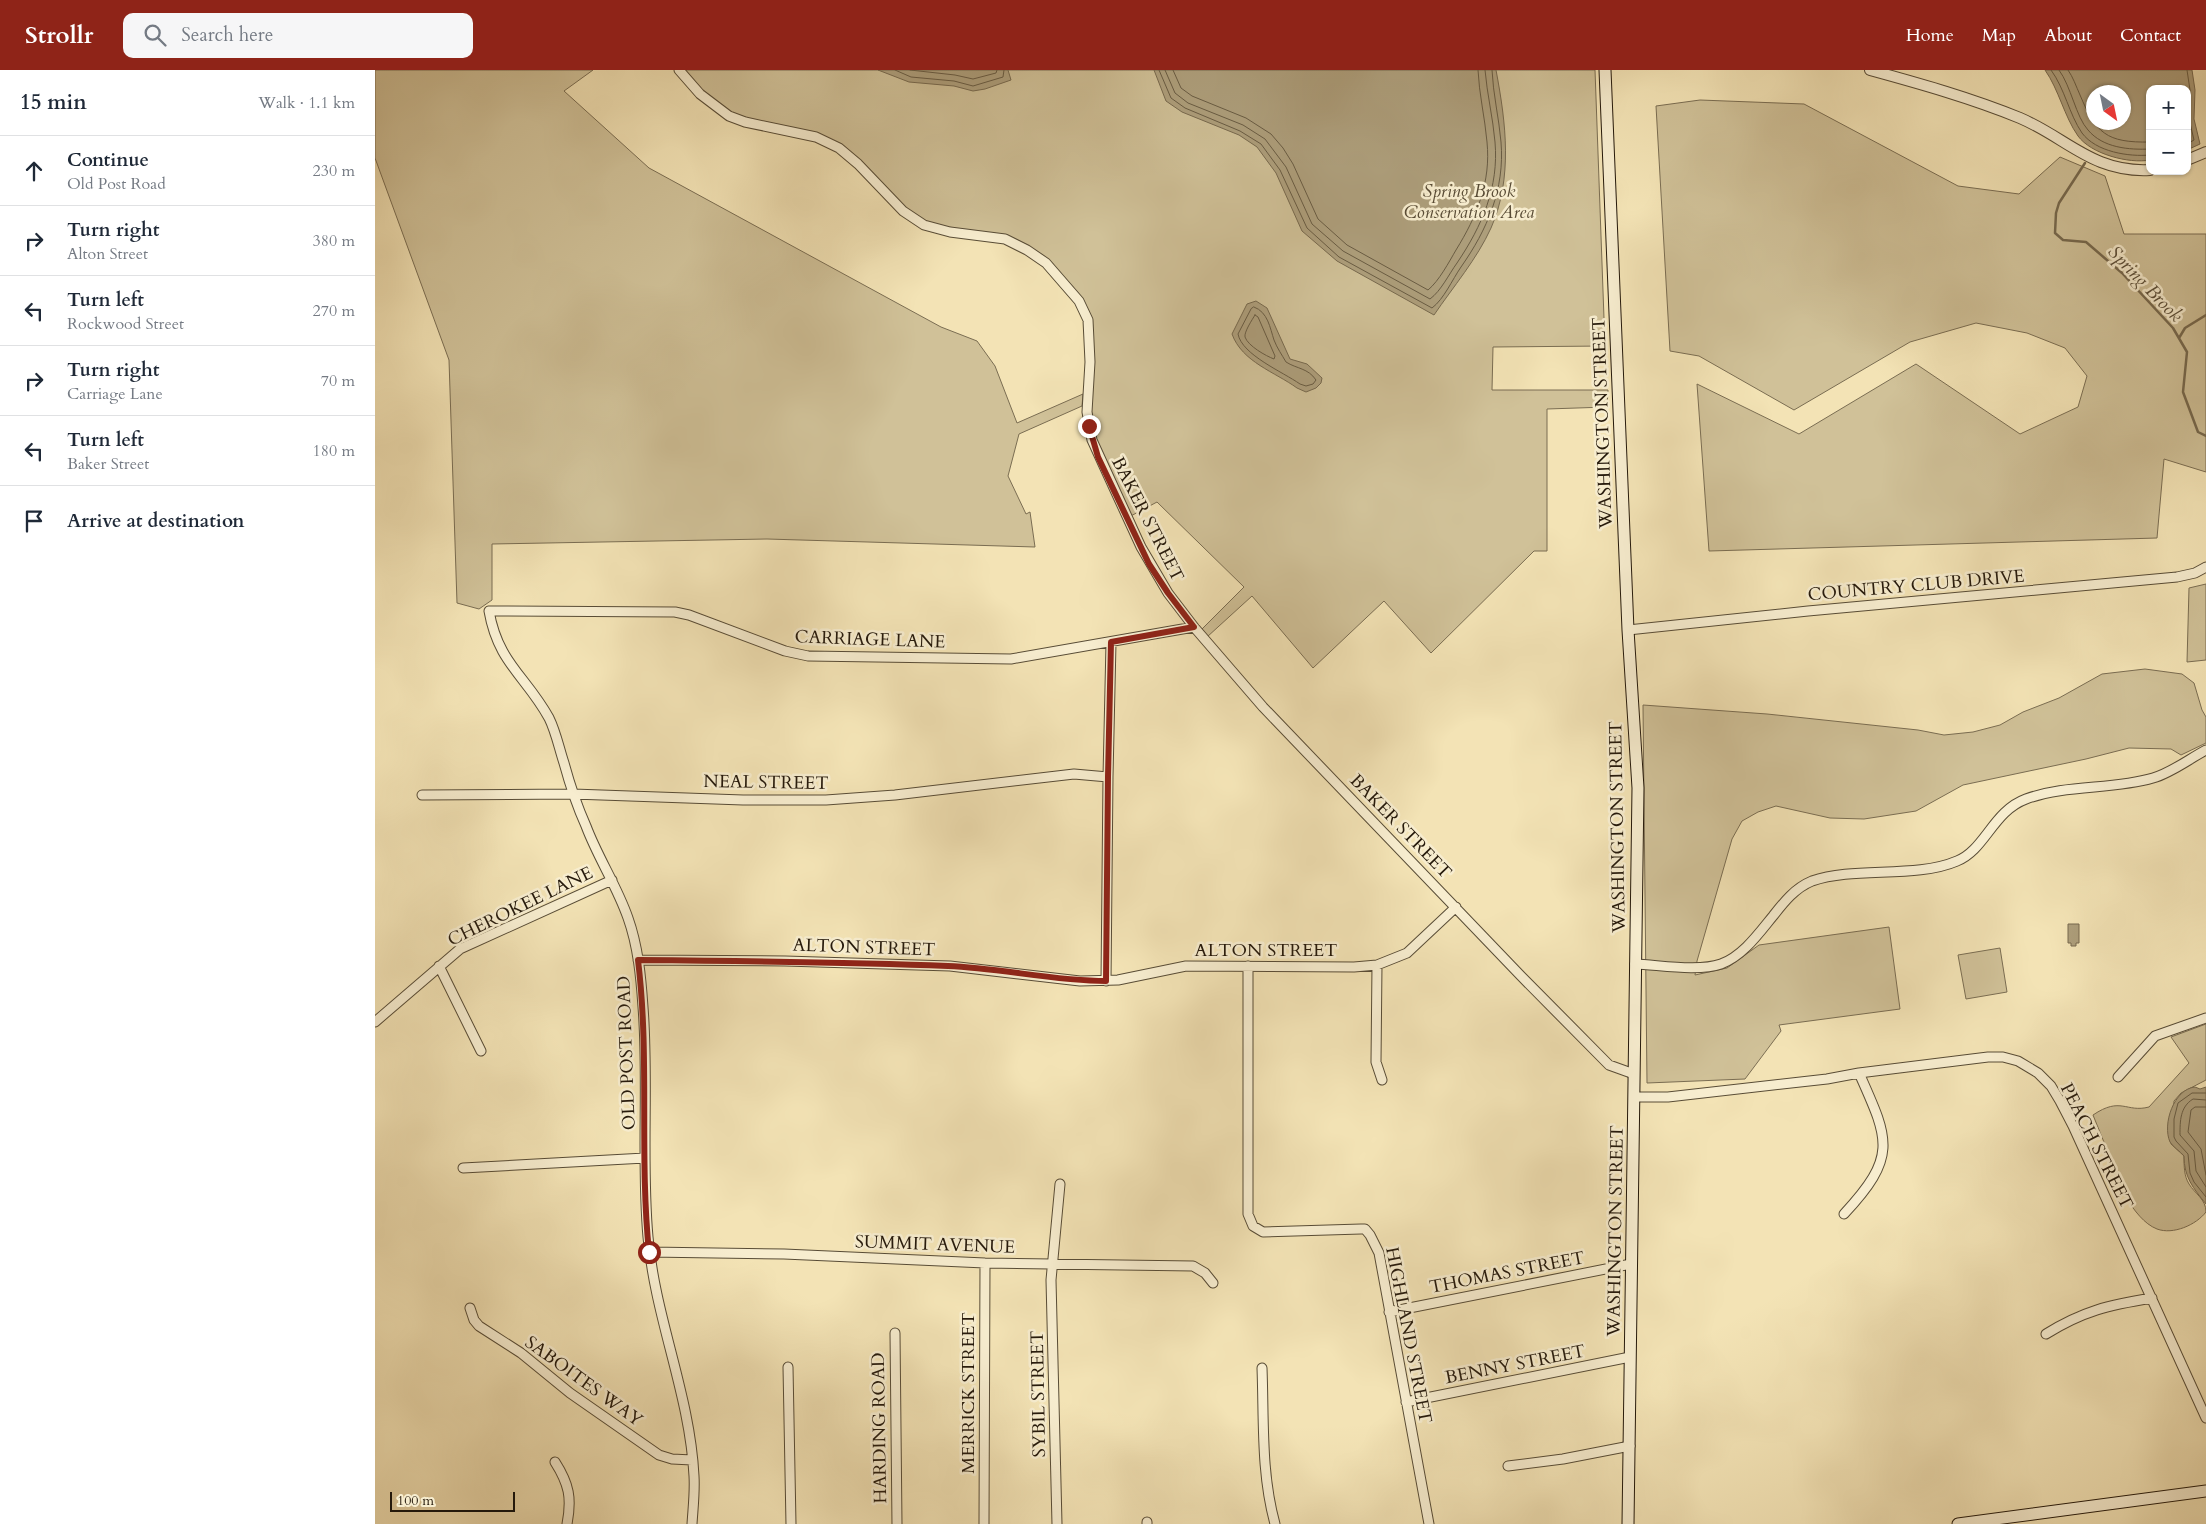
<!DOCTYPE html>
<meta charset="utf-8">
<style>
body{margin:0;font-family:Cardo,serif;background:#f6f6f7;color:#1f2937}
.controls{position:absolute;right:15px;top:15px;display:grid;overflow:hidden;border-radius:10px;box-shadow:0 1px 4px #0004}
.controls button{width:45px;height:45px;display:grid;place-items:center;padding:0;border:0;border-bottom:1px solid #e0e1e3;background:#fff;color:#1f2937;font:25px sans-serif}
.compass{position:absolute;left:1711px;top:15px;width:45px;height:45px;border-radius:50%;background:#fff;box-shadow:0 1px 4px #0004;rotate:147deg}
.scale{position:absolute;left:15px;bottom:12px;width:125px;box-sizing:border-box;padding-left:5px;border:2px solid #25190b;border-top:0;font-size:14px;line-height:18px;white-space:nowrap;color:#25190b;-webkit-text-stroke:4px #f7edcf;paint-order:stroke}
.stop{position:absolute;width:15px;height:15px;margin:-11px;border:4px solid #8f2418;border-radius:50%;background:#fff}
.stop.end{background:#8f2418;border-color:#fff;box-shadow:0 1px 5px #0008}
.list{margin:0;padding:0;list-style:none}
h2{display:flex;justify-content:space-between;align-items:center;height:65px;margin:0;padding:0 20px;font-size:21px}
h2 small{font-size:16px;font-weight:400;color:#747a83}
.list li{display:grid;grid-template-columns:32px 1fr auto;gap:15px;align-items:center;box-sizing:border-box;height:70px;padding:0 20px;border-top:1px solid #e0e1e3}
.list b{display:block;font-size:19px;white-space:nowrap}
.list p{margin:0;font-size:16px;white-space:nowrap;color:#747a83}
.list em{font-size:16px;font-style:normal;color:#747a83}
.icon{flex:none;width:28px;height:28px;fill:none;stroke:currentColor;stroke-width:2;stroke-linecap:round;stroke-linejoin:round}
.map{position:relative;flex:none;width:1831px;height:1454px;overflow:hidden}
header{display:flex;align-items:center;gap:30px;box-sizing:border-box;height:70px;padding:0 25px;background:#8f2418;color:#fff}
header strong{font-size:24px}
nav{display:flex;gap:28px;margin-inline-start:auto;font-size:18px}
.search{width:350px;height:45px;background:#f6f6f7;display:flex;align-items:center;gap:12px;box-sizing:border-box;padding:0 18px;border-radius:10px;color:#747a83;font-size:19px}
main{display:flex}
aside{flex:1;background:#fff}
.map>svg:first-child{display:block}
.green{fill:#d0c198;stroke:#7a6d52}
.water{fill:#ad9e7b;stroke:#77694e;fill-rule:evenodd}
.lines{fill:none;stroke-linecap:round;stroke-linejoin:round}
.shore{stroke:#695c43;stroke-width:1}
.stream{stroke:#77694e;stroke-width:2.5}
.minor-casing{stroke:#584c36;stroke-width:11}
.tertiary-casing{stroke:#584c36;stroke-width:12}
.secondary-casing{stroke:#25190b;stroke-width:13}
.minor{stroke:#f7edcf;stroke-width:9}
.tertiary{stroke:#f7edcf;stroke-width:10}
.secondary{stroke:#f7edcf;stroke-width:11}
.route{stroke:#8f2418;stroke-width:6}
.labels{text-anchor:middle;stroke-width:5;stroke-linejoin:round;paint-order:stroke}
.park-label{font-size:18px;font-style:italic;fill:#584b35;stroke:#f7edcf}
.street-label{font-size:18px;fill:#25190b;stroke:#f7edcf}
.water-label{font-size:19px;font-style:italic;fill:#5b4e38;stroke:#f7edcf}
</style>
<header>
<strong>Strollr</strong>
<div class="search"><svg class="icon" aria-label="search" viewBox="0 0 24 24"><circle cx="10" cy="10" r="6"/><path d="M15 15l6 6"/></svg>Search here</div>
<nav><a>Home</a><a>Map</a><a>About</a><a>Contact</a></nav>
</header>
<main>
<aside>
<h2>15 min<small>Walk · 1.1 km</small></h2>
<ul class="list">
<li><svg class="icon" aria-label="ahead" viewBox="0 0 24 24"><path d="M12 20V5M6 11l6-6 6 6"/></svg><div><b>Continue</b><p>Old Post Road</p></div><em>230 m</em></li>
<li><svg class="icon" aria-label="right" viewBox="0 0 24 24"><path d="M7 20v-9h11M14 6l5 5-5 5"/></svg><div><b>Turn right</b><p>Alton Street</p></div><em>380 m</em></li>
<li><svg class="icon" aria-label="left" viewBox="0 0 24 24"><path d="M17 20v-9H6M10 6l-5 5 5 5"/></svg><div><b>Turn left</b><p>Rockwood Street</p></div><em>270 m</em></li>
<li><svg class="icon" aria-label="right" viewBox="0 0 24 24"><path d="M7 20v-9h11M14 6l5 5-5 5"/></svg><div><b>Turn right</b><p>Carriage Lane</p></div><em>70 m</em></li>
<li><svg class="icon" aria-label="left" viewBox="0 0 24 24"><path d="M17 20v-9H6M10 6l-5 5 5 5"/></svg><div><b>Turn left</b><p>Baker Street</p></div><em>180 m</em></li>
<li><svg class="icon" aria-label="arrive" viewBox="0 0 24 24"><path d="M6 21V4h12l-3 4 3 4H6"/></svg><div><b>Arrive at destination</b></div></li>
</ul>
</aside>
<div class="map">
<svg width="1831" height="1454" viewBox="0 0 1831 1454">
<rect width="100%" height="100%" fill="#f3e3b5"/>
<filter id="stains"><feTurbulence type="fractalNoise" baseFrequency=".004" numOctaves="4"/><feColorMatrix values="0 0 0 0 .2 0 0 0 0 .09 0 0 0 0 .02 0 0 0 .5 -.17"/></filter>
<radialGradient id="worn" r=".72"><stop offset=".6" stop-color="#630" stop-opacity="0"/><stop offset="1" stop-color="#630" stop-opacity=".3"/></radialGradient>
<!-- green -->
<path class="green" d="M0,0H218L189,21L274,98L566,257L602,271L620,296L642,353L708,324L707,336L644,364L633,406L651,444L655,442L660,477L392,469L117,474V530L104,539L82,533L74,290L0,88Z
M304,0H1220L1230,276L1118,277L1117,320H1233L1232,337L1172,339V481H1159L1056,583L1009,531L938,598L877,526L832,567L827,559L869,517L782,432L752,448L717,370L713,250L671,193L641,174L549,155L454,72L354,46Z
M1325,30L1429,34L1583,116L1644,124L1685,87L1730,106L1749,164H1831V402L1789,389L1782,468L1334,481L1322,314L1424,364L1541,294L1645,364L1703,337L1712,306L1690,278L1652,263L1601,253L1535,272L1419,340L1324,286L1295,281L1281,36Z
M1831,514V590L1812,592L1814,518Z
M1770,599L1807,604L1819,613L1827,640L1831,647V673L1806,685L1796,679L1754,678L1711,689L1588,715L1541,741L1489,749L1455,748L1401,736L1383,742L1367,751L1357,769L1322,891L1320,905L1352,898L1384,875L1514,857L1525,939L1404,955L1406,961L1370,1009L1272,1013L1268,635L1392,644L1543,660L1569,665L1598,662L1625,655L1648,642L1684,628L1727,604Z
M1625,878L1632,922L1591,929L1583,885Z
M1831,954V1010L1806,1023L1799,1031L1796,1074L1809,1086C1809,1096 1809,1106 1814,1114C1820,1124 1831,1129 1831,1142C1821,1155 1798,1165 1782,1159C1769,1154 1759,1140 1752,1129L1718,1045C1746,1026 1751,1043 1774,1037L1814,993L1796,967Z"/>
<!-- water -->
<path class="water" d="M503,0H633L636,10L610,19L598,21L579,16L534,12Z
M779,0H1121C1131,53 1138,108 1116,158C1102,189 1078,217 1059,245L962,191L927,161L901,103L882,77L864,65L807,42L791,31Z
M1670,0H1817L1820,20L1819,49L1825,74L1812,80V19H1775V90C1754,94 1716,84 1703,66C1689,46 1684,20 1670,0ZM1718,22H1748V52H1718Z
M881,231L892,238L915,289L932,294L947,308L946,313L941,318L931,322L922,318C900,302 867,292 857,264L872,234Z
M1693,854H1704V873H1701V876H1696V873H1693Z
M1820,1017L1825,1019L1831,1017V1134C1818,1118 1809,1107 1809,1086C1805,1081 1798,1077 1795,1072C1787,1054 1799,1019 1820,1017Z"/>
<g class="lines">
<!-- shore -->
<path class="shore" d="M520,0L536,7L579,11L598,16L628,7L629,0
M535,0L580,5L598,9L621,3L622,0
M784,0L796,28L810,38L865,61L886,74L905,100L932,158L964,187L1057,238C1069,229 1077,210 1086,197C1112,160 1130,119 1126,72C1124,48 1118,24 1117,0
M790,0L800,23L813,33L868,55L890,69L911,97L937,154L968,181L1055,229C1066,221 1074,204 1082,193C1107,156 1124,117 1120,72C1118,48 1112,24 1110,0
M798,0L806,18L817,26L871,48L896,64L908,78L918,94L943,149L972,175L1053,220C1064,211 1074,192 1081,180C1102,146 1116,112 1112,72C1110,48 1104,24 1103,0
M1676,0C1690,19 1694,44 1707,63C1721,82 1754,87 1775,85
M1684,0C1696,16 1701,47 1713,60C1728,78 1754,80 1775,79
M1693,0C1698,7 1701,16 1705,25C1721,63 1731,73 1775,72
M1812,0L1815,20L1814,49L1819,70L1812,74
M879,237C893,242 895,258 899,270C902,278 907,285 911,292C922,299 933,298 941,310L938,314L931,316L925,314C908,302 867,285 863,264L876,239Z
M880,245L883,247L900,286L899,289C891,286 873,276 870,267C869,262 877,250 880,245Z
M1831,1023H1817L1803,1033L1799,1049V1067L1801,1071L1813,1084L1815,1103L1819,1112L1831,1127
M1831,1030L1818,1029C1805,1037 1805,1051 1805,1065L1819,1081L1821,1101L1831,1117
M1831,1037H1820L1816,1040L1813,1062L1826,1079L1831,1105"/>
<!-- stream -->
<path class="stream" d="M1710,93L1684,133L1681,143L1680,163L1688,170L1711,172L1747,203L1798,258L1812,282L1808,322L1823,362L1831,366
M1804,268L1810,258L1831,245"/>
<!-- minor casing -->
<g class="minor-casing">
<path id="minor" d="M304,0L325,24L354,46L370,52L441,67L464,78L483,94L528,141L549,155L575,162L630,169L652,180L671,193L704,231L713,250L715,292L712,342L717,370L766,477L793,523L819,557L888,637L1146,906L1234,995L1259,1004
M1253,560L1433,541L1802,507L1820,503L1831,497
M47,725L198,724L368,730H451L520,725L699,704L733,707
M263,890L410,891L575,896L705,911L743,910L811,896L979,897L1002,895L1032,883L1081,837
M1260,894C1285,895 1323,902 1346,894C1368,886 1384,863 1398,846C1409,832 1420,818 1437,811C1480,796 1540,809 1582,791C1610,780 1618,741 1651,729C1692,714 1737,720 1778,708C1796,703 1814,689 1831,680
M1002,895L1001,992L1007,1010
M64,896L106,981
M873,896V1144L878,1156L888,1162L986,1159H990L995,1165L1004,1183L1054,1454
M731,911L733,707L736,573
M0,952L85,879L237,810
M1743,1007L1780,966L1831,948
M1259,1027H1293L1452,1009L1484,1003L1613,987H1628L1643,991L1663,1003L1676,1016L1685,1031L1698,1056L1831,1348
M88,1098L270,1088
M1469,1144C1523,1086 1514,1070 1484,1003
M275,1182L409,1184L610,1193L818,1196L830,1203L838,1213
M95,1238L99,1250L104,1256L146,1283L195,1323L284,1385L297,1389L317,1390
M1014,1242L1256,1194
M520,1263L522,1454
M1671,1264C1708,1241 1734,1235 1777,1228
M413,1297L416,1454
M887,1298C889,1351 886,1403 900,1454
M1031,1332L1255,1287
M180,1392C194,1414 197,1428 192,1454
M1133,1396L1188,1389L1255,1376
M772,1452V1454
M317,1454C318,1438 320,1422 319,1406C315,1325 280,1248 273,1167C266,1090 274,1013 268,937C266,907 263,876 253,848C242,816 223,788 211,756C202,736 195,715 189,693C184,678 181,662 174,648C151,606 123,593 114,541L300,542L314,545L410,581L433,586L636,589L819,557
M609,1454L610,1193
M682,1454L676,1210L685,1114"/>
</g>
<!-- tertiary casing -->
<g class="tertiary-casing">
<path id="tertiary" d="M1495,0C1546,14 1596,28 1645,48C1692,68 1718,103 1775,100
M1812,90L1831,82"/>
</g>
<!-- secondary casing -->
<g class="secondary-casing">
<path id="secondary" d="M1230,0L1253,560L1263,718L1253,1454
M1583,1454L1831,1421"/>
</g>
<!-- minor -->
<use href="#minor" class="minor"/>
<!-- tertiary -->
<use href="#tertiary" class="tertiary"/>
<!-- secondary -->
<use href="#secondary" class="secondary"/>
</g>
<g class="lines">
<!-- route -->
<path class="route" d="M274,1182C264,1085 275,988 263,890C366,891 470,892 573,896C626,898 678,911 731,911L733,707L736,572L819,557L793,523L774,494L723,387L714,356"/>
</g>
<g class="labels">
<!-- park labels -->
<g class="park-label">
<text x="1094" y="127">Spring Brook<tspan x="1094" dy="21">Conservation Area</tspan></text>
</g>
<!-- street labels -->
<g class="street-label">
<text transform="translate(1227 353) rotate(-92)" y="6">WASHINGTON STREET</text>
<text transform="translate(773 449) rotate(63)" y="6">BAKER STREET</text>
<text transform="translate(1541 515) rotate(-5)" y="6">COUNTRY CLUB DRIVE</text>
<text transform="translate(495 569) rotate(2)" y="6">CARRIAGE LANE</text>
<text transform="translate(391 712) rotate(1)" y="6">NEAL STREET</text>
<text transform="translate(1026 756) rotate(46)" y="6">BAKER STREET</text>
<text transform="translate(1242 757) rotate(-91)" y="6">WASHINGTON STREET</text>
<text transform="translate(145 836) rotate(-26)" y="6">CHEROKEE LANE</text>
<text transform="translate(489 877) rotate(2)" y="6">ALTON STREET</text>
<text x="891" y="886">ALTON STREET</text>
<text transform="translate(251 983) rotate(-92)" y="6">OLD POST ROAD</text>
<text transform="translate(1722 1076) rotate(63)" y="6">PEACH STREET</text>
<text transform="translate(1240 1161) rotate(-89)" y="6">WASHINGTON STREET</text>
<text transform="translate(560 1174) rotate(2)" y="6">SUMMIT AVENUE</text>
<text transform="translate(1132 1202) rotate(-11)" y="6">THOMAS STREET</text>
<text transform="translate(1034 1265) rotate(79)" y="6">HIGHLAND STREET</text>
<text transform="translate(1140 1294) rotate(-11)" y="6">BENNY STREET</text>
<text transform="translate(209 1311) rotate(36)" y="6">SABOITES WAY</text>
<text transform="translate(593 1323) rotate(-90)" y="6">MERRICK STREET</text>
<text transform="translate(663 1324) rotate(-91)" y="6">SYBIL STREET</text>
<text transform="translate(504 1358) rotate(-91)" y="6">HARDING ROAD</text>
</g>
<!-- water labels -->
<g class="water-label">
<text transform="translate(1771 213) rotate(46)" y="7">Spring Brook</text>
</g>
</g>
<rect width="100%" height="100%" filter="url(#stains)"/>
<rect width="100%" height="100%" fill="url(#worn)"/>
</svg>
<div class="controls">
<button>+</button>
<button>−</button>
</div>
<svg class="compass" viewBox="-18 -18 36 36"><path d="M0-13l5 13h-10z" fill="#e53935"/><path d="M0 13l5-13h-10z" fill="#747a83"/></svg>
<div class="scale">100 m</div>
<div class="stop" style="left:274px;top:1182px"></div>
<div class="stop end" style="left:714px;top:356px"></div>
</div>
</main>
